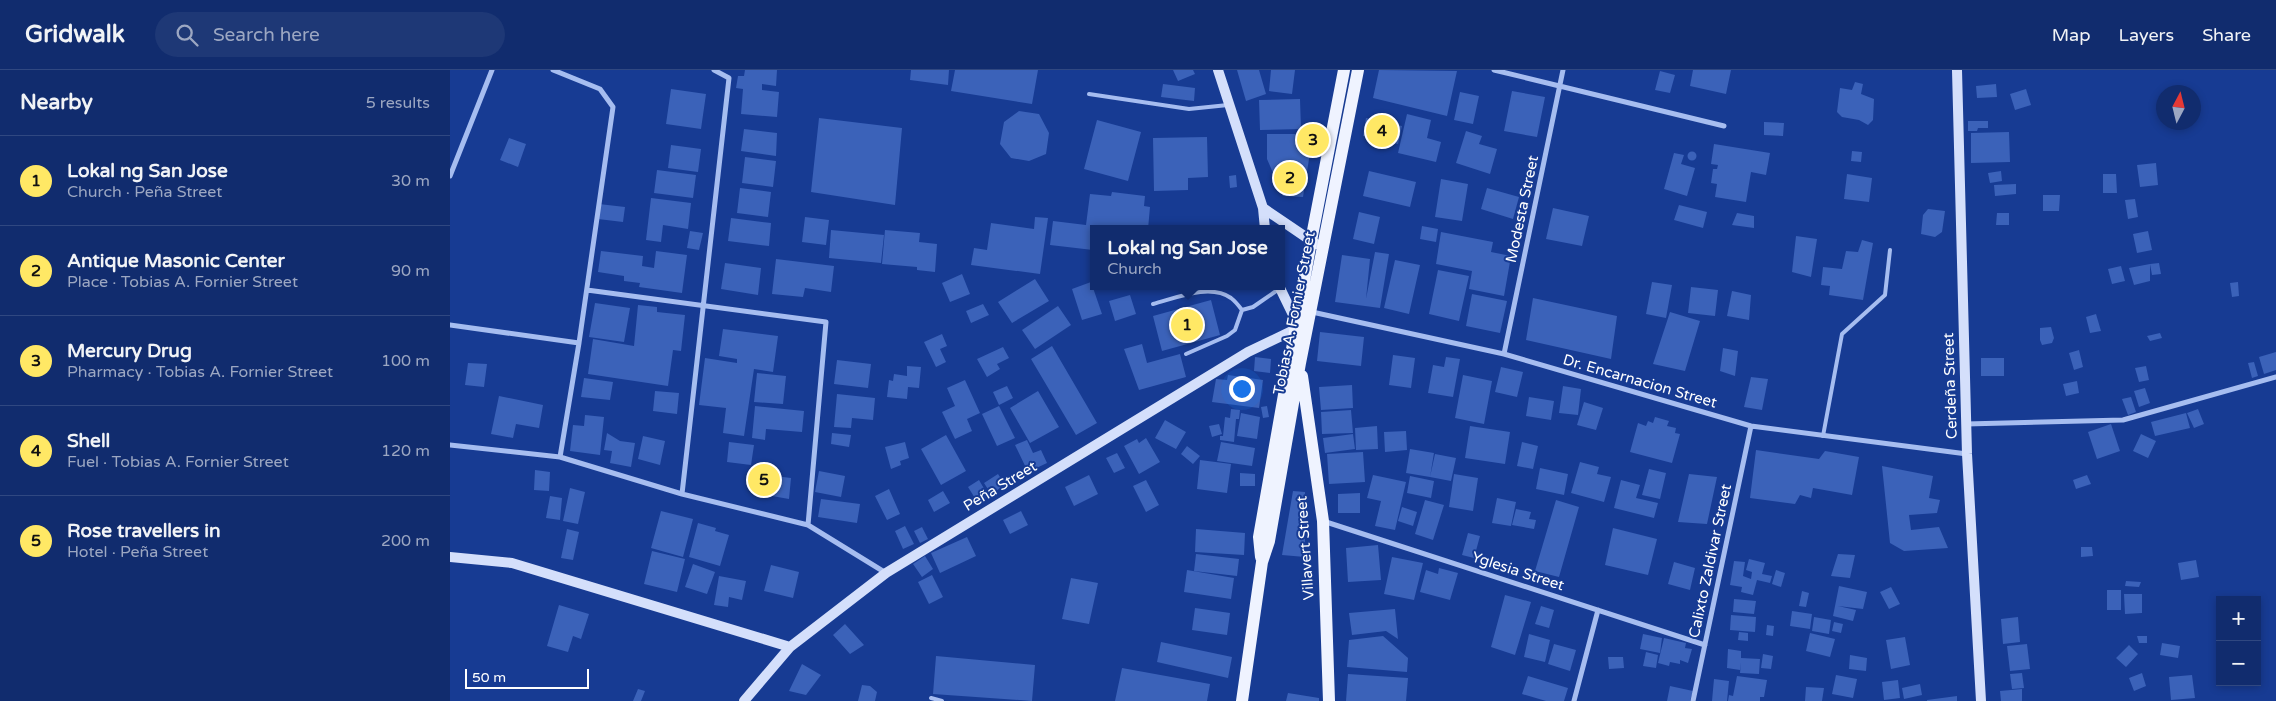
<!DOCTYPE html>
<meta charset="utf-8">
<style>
body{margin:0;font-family:"Varela Round",sans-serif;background:#1e3876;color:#f1f3f6}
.controls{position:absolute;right:15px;bottom:15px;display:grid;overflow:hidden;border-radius:0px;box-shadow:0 2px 8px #0003}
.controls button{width:45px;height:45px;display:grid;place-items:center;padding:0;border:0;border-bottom:1px solid #304881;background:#112c6e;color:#f1f3f6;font:25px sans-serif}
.compass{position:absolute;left:1706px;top:15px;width:45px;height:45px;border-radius:50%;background:#112c6e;box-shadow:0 2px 8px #0003;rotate:7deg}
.scale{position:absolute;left:15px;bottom:12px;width:124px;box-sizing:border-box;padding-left:5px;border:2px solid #fff;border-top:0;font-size:14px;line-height:18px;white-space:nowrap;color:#fff;-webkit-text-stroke:4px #173b93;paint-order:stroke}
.you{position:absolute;left:791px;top:318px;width:18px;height:18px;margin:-12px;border:4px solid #fff;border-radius:50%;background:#1a73e8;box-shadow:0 0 0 8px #1a73e833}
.badge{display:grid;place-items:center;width:32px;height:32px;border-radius:50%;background:#ffe865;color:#111;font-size:16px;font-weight:700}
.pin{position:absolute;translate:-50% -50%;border:2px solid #fff;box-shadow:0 1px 5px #0006}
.popup{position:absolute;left:640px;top:155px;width:195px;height:65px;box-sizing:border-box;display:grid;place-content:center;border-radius:0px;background:#112c6e;filter:drop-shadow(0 1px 4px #0005);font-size:16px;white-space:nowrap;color:#9ca7c2}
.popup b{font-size:19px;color:#f1f3f6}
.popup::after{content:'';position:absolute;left:50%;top:100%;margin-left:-10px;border:10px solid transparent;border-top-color:#112c6e}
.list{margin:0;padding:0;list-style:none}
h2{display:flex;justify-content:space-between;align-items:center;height:65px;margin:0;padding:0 20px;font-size:21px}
h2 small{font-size:16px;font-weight:400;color:#9ca7c2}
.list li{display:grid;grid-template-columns:32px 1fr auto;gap:15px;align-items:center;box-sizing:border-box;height:90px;padding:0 20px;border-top:1px solid #304881}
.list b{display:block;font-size:19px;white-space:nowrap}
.list p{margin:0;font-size:16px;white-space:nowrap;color:#9ca7c2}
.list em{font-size:16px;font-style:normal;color:#9ca7c2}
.icon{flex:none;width:28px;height:28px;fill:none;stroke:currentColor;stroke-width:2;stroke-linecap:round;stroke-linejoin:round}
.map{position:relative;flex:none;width:1826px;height:631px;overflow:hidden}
header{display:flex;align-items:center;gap:30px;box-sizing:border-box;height:70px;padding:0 25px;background:#112c6e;border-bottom:1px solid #304881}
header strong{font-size:24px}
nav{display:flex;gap:28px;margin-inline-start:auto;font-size:18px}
.search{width:350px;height:45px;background:#1e3876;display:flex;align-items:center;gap:12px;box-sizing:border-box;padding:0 18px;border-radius:28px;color:#9ca7c2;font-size:19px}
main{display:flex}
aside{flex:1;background:#112c6e}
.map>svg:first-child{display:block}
.building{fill:#3b62b9}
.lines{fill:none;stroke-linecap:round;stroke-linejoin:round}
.lane{stroke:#a6bdf0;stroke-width:4}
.street{stroke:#a6bdf0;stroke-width:5}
.secondary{stroke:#d4dffb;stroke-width:10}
.primary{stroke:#eff3ff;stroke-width:12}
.labels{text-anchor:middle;stroke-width:4;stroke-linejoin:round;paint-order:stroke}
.street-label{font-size:15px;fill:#fff;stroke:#173b93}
</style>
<header>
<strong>Gridwalk</strong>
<div class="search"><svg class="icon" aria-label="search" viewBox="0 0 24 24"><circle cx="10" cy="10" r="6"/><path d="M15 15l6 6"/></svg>Search here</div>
<nav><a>Map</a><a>Layers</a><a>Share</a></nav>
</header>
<main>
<aside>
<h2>Nearby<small>5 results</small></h2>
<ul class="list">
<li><span class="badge">1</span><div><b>Lokal ng San Jose</b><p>Church · Peña Street</p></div><em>30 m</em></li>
<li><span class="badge">2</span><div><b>Antique Masonic Center</b><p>Place · Tobias A. Fornier Street</p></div><em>90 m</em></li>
<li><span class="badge">3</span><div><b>Mercury Drug</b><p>Pharmacy · Tobias A. Fornier Street</p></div><em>100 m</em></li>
<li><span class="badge">4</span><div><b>Shell</b><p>Fuel · Tobias A. Fornier Street</p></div><em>120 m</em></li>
<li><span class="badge">5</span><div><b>Rose travellers in</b><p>Hotel · Peña Street</p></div><em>200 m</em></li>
</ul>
</aside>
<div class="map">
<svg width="1826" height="631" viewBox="0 0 1826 631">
<rect width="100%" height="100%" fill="#173b93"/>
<!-- building -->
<path class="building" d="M295,0H327L326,16L312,14V20L329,22L327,47L291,44L293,19L286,18L288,6H294Z
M461,0H499L498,15L460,10Z
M505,0H588L582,34L501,21Z
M723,0H743L745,4L728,11Z
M787,0H809L816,24L796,31Z
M821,0H845L842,24L819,21Z
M929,0L1007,1L997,46L923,28Z
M1243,0H1281L1276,24L1240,16Z
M1210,1L1225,5L1220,23L1205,20Z
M1405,12L1413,14L1411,24L1424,29L1423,50L1418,55L1409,50L1392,47L1387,42L1390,18L1402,20Z
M713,14L745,18L744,31L711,27Z
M1546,14L1547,27L1527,28L1526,16Z
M221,19L256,24L251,59L216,54Z
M1576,19L1581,35L1565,40L1560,24Z
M1062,21L1095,27L1087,67L1054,61Z
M1010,22L1029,26L1023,54L1004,50Z
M850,29L851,59L810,60L809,30Z
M569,41L589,44L599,63L596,84L579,91L561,88L550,74L554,52Z
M957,44L981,50L977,68L991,72L986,92L948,83Z
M369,48L452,58L445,135L361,122Z
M916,48L952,56L948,74L913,66Z
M647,50L691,62L678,111L634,99Z
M1518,51H1538V58H1528L1527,61H1518Z
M1314,52L1334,53L1333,66L1314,65Z
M294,59L327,63L326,86L291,81Z
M1016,61L1032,66L1029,74L1047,79L1040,104L1006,93Z
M1559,62L1560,92L1521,93V63Z
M817,64H859V89L853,127L833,126L817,89Z
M757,67L758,107L738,108V120L704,121L703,68Z
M59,68L76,74L68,97L50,90Z
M1264,74L1320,83L1316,105L1301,102L1296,132L1265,127L1267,114L1261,113L1263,99H1267L1268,95L1261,94Z
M221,75L251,79L248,102L218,98Z
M1402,81L1412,82L1411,92L1401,91Z
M1237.5 86a4.5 4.5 0 1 1 9 0a4.5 4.5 0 1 1-9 0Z
M1224,83L1234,85L1231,94L1245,98L1237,126L1214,119Z
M295,87L326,91L323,117L292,113Z
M1706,93L1708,115L1690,117L1687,95Z
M207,100L246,105L243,128L204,123Z
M919,101L966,112L960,137L913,126Z
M1551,101L1552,111L1540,113L1538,103Z
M1397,104L1422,108L1419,132L1394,129Z
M1653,104H1666L1667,123H1653Z
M786,105L787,117L780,118L779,106Z
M991,109L1018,114L1012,151L985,147Z
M1566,114V124L1545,126L1544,115Z
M290,118L321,122L318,147L287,143Z
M1037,118L1069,127L1063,149L1031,139Z
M662,122L695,126L694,136L700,137L698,159H643V180L600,175L603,151L636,155L640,124L661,126Z
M1593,125H1610L1609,141H1593Z
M201,128L241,133L238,159L213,155L211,172L196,170Z
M1685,129L1688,147L1678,149L1675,130Z
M149,134L175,137L173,152L148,149Z
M1229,135L1257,142L1253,158L1224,150Z
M1103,138L1139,146L1132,176L1096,169Z
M1478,139L1495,141L1492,162L1485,167L1471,164L1473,145Z
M909,142L930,147L924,174L903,169Z
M1287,143L1304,146V158L1282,155Z
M1547,143H1559V155H1546Z
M355,147L379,150L376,175L352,172Z
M585,147L598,148L590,204L521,195L524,178L537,180L541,153L584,159Z
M281,148L321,153L319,176L278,171Z
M972,156L988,159L986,172L970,169Z
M381,160L434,165L431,193L379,188Z
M435,160L470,163L469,172L487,174L485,202L467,200V197L432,194Z
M240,161L253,163L249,180L237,178Z
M1698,161L1702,180L1687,183L1683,164Z
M991,162L1043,172L1041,182L1061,186L1054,226L1019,219L1022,201L986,194Z
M1346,166L1367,169L1361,207L1342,202Z
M1412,170L1423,173L1413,230L1379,225L1380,216L1371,215L1373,197L1392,199L1396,181L1408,182Z
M151,181L193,186L192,196L204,198L206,181L237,185L232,223L189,217L190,213L174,211V206L148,202Z
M925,182L939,184L930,238L885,232L892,185L920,189L916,229Z
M326,189L384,196L381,222L355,218L353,227L322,224Z
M945,190L970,195L959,244L934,238Z
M275,193L311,198L308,225L271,219Z
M1709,193L1711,204L1702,205L1700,194Z
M1700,194V211L1684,215L1679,198Z
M1671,196L1675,211L1662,214L1658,199Z
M988,200L1019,206L1009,251L979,244Z
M512,204L520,224L500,232L492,213Z
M585,209L599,231L562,253L548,232Z
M641,212L652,244L632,250L622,219Z
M1202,212L1222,215L1216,248L1196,244Z
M1788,212L1789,226L1782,227L1780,213Z
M1241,217L1268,220L1265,246L1238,243Z
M1282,221L1301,225L1299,250L1277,246Z
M1022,224L1057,231L1050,263L1016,256Z
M680,225L686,244L665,251L659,231Z
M1083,228L1167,246L1161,289L1076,270Z
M761,230L770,265L712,281L703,246Z
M145,233L180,238L174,272L139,267Z
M533,234L539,245L521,253L516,241Z
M188,235L207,237V242L235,245L231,281L223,280L218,316L138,304L143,269L184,276Z
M608,236L621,255L585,279L572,260Z
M1220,242L1250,251L1235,301L1203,294Z
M1646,244L1651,261L1640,263L1636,247Z
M1601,257L1604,268L1602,273L1592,275L1590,270V258Z
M273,259L328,266L323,302L304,299L294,366L273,363L276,338L249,335L255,288L287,293V289L269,286Z
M870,262L914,267L911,296L867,291Z
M1710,263L1712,268L1700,271L1697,266Z
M492,264L497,276L490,279L496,292L486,297L474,272Z
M692,274L697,293L730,284L736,307L689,320L674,279Z
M602,276L647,353L626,365L581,289Z
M553,277L559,288L547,294L550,299L537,307L527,289Z
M1273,278L1288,281L1285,306L1270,301Z
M1629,280L1633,297L1624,300L1619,283Z
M1826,282V300L1814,304L1809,287Z
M943,285L965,288L961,318L939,315Z
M805,287L821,289L820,303L804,301Z
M996,287L1010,289L1003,327L978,323L983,295L994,297Z
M1531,288H1554V306H1531Z
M387,290L421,294L418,318L384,314Z
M1804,292L1808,306L1802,308L1798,293Z
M18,293L37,294L34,317L15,315Z
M457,296L471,297L469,318L458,317L457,329L437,327L439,310L443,311L444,304L457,306Z
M1696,296L1699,310L1689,312L1685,298Z
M1051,297L1073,302L1067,327L1045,322Z
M307,303L336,306L333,334L304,332Z
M778,305L813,310L809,338L762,332L766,309L777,310Z
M1013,305L1042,311L1034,354L1005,348Z
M1301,307L1318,309L1312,340L1294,337Z
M134,308L163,312L160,330L131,327Z
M515,310L530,343L517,349L522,361L505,369L492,342L505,336L497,318Z
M1627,311L1629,323L1616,326L1613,314Z
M902,315L903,338L871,340L869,317Z
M557,316L563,328L549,335L543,322Z
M1113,316L1131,319L1128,345L1109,343Z
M1695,318L1700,333L1689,337L1684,321Z
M205,321L229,323L227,344L203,341Z
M588,321L609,357L580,373L560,338Z
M387,324L425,328L423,350L402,348L401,358L384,357Z
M49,326L93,335L89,358L66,354L63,368L41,364Z
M1079,327L1104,331L1101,350L1076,346Z
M1681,327L1686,342L1678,345L1672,329Z
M1134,332L1153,338L1146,360L1127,355Z
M305,336L354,341L352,362L316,359L315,370L302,368Z
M549,336L565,368L547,376L532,344Z
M817,336L819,347L813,348L811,337Z
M781,339L790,340L789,349H786L784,372L770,370V366H773L775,347L780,348Z
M1748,339L1754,354L1744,358L1737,343Z
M901,340L903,363L872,364L871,342Z
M791,343L810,347L807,369L787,366Z
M1736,343L1740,358L1705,366L1701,352Z
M135,345L154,347L150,385L120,381L123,355L134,356Z
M1205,347L1219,351L1217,356L1226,358L1225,363L1230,364L1222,393L1180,382L1188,353L1196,356L1198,351L1203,353Z
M715,350L736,362L726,379L705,368Z
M769,354L772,364L762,367L759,356Z
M1661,354L1670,381L1647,389L1638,362Z
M927,356L928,379L906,380L905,358Z
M1020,356L1060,362L1055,394L1015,388Z
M956,361L957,380L935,382L934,362Z
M157,363L170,371L185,373L181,397L160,393L162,381L154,380Z
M382,363L401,365L399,377L381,374Z
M903,364L905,379L875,383L873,368Z
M1691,364L1706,371L1698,388L1683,381Z
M496,365L516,401L491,415L471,379Z
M193,366L215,371L210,395L188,389Z
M696,368L710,392L689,404L674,376L687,369L689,373Z
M577,370L583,383L591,380L597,393L578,402L565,375Z
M279,372L304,375L301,395L277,392Z
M455,372L459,388L450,391L451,395L441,399L435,377Z
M771,372L805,378L802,396L767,391Z
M1072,372L1088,376L1083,399L1067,396Z
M737,376L750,386L743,394L731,384Z
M960,379L984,383L980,407L956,403Z
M1306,380L1369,389L1375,381L1409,387L1402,425L1363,418L1361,428L1350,425L1345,434L1300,428Z
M913,382L915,412L879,414L877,384Z
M667,383L675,398L664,403L656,388Z
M985,384L1006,388L1001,411L980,407Z
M750,390L781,394L777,423L747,419Z
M1130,392L1149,397L1147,404L1161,407L1154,432L1121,423Z
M1432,396L1483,406L1479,428L1490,430L1487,443L1459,445L1461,460L1489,457L1498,478L1454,481L1440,473Z
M1090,398L1118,404L1114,425L1086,419Z
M1199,399L1216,403L1210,429L1192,425Z
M85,400L100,402L99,421L84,420Z
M369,401L395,406L391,427L365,422Z
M790,403L805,404V416H790Z
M548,404L555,415L541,424L534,413Z
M1004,404L1028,408L1023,441L999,437Z
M1239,404L1267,407L1257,454L1228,452Z
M639,405L648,424L624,436L615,417Z
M923,405L956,412L945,460L925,456L931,431L917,428Z
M1637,405L1641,414L1626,419L1623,410Z
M325,406L341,408L339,429L322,426Z
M960,406L984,411L981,428L957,423Z
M529,410L539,427L528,433L518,417Z
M696,410L709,435L696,442L683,416Z
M1171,410L1190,415L1186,428L1208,433L1204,448L1164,438Z
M120,418L135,422L128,454L113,451Z
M439,419L450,444L437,450L425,426Z
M493,421L500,433L484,442L478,430Z
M843,421L855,422V487L832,485Z
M910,423V443H888V424Z
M100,426L112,428L110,450L96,448Z
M1047,428L1066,432L1061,456L1042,453Z
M371,429L410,434L407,453L368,447Z
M975,430L994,435L983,470L965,464Z
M1106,430L1129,437L1109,507L1085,501Z
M952,437L967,442L963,456L948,451Z
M1066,439L1081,442L1079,449L1086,450L1084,459L1062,455Z
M211,441L243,449L233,487L201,478Z
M571,441L578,455L560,464L553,450Z
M248,453L266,458L265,461L279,465L270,496L239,487Z
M455,456L464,474L453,479L445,461Z
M472,457L478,469L470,473L464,461Z
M1163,458L1207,469L1198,505L1155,495Z
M117,459L129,462L123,490L111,488Z
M746,459L795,463L794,485L745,482Z
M1018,463L1030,466L1024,488L1012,485Z
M517,467L526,486L490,503L481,483Z
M928,475L931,510L898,512L896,478Z
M1631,477H1642L1643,486L1631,487Z
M202,481L235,489L227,522L194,514Z
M746,484L789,489L787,506L744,501Z
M1388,484L1405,485L1400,508L1381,506Z
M475,486L483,499L472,507L463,494Z
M942,487L973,493L964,530L934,524Z
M1299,489L1315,493L1312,504L1322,506L1320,513L1307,510L1303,525L1291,522L1292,517L1280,515L1284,491L1295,492L1293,506L1301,509L1302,502L1296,500Z
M1746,490L1749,507L1731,510L1728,493Z
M1224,492L1245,498L1240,520L1218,514Z
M243,494L265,502L257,524L235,517Z
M321,495L349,502L343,528L314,521Z
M989,498L1008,503L1000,530L970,522L976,500L988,504Z
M737,500L784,508L781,529L734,522Z
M1326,500L1335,503L1331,517L1322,514Z
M482,505L493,527L479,534L468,512Z
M269,506L296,511L292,530L279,527L278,537L264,535Z
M621,508L648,513L639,554L612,549Z
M1676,511L1691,512L1689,517L1675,516Z
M1389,516L1417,522L1413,539L1388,536L1406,540L1403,551L1383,546Z
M1441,517L1450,534L1439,539L1430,522Z
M1657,520H1671V540H1657Z
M1352,521L1359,523L1356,537L1349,536Z
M1674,524H1692V543L1675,544Z
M1055,525L1081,532L1065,585L1041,577Z
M1284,529L1306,531L1304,544L1283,542Z
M109,535L139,544L131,569L123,566L118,582L97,576Z
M1091,536L1104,540L1099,558L1085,554Z
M745,538L780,543L777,565L742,560Z
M945,539L948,569L936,561L902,565L899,543Z
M1342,541L1362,544L1360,559L1340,556Z
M1281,545L1306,547L1305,562L1280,560Z
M1364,547L1381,550L1379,564L1362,561Z
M1568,547L1570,572L1553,574L1551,549Z
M1384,552L1393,554L1391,563L1382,561Z
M395,554L414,575L400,584L383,565Z
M1317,555L1324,556L1323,566L1316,565Z
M1289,562L1298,563V571L1288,570Z
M1360,563L1385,569L1380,587L1356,581Z
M1079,564L1100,570L1095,592L1074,587Z
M1193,564L1212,568L1210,583L1190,579Z
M933,566L958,588L957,602L897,597L899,570Z
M1687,566H1697V573H1689Z
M1455,567L1460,595L1441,599L1436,570Z
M1214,568L1236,573L1235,578L1242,579L1238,593L1230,590V594L1220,592L1219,596L1208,593Z
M711,572L782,587L778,608L707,592Z
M1712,573L1730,576L1728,588L1710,585Z
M1104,574L1126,580L1120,601L1098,594Z
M1577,574L1580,599L1560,601L1557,576Z
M1679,575L1688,584L1676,597L1666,588Z
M1278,579L1291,581V588L1310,589L1309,604L1290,603L1291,592L1290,600L1277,598Z
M1196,582L1208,585L1206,598L1193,596Z
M1313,584L1323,586L1321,599L1311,598Z
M1400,585L1417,588L1416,601L1399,599Z
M486,586L585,595L582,631L483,624Z
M1158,587H1173L1174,598L1159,599Z
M352,594L371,605L356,625L339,621Z
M672,598L760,614L757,631H665Z
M1572,603L1574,618L1562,619L1560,604Z
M1692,603L1696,616L1684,621L1679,608Z
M898,604L958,608L956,631H896Z
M1386,605L1407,609L1403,628L1382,624Z
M1742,605L1745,628L1721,630L1719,607Z
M1078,606L1118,618L1114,631H1096L1072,624Z
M1287,606L1317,610L1314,627H1310V631H1278L1279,625L1283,626Z
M1264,609L1279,611L1277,631H1262Z
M1448,610L1450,628L1434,630L1432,612Z
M1470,614L1472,625L1454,629L1452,618Z
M412,615L420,616L427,622L425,631H408Z
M1220,616L1243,621L1240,631H1217Z
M1356,617L1374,618L1372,631H1355Z
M188,619L195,621L191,631H183Z
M1572,619V631H1551L1550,621Z
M838,623L869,628V631H836Z
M1507,626V631H1477V630Z"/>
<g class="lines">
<!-- lane -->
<path class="lane" d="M639,24L739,39L778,35
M703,234C726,228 760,213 781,228C785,231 789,236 792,240
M736,284L777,266L785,260L792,240L803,237L829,219
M1373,366L1392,264L1435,225L1440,180
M481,628L492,631"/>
<!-- street -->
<path class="street" d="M1044,0L1274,56
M0,106L42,0
M137,220L376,252L358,455
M862,242L1054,284L1301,356L1517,384
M0,255L129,273L163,37L150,19L103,0
M1054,284L1113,0
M1516,354L1673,350L1826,307
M0,375L110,387L232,424L358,455L436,503
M110,387L129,273
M232,424L279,8L264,0
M873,451L1255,575
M1124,631L1148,540
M1243,631L1301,356"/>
<!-- secondary -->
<path class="secondary" d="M768,0L813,138L815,159
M1507,0L1517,384L1531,631
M813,138L866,174
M829,216L847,253
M0,487L62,493L340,577
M294,631L340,577L436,503L798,282L846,259"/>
<!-- primary -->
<path class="primary" d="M852,306L873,451L879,631
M811,487L809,467L861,171L894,0
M792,631L812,492L819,471L850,293L908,0"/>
</g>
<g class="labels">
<!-- street labels -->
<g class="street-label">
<text transform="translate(1072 139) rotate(-78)" y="5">Modesta Street</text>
<text transform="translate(844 243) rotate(-79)" y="5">Tobias A. Fornier Street</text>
<text transform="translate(1190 311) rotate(16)" y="5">Dr. Encarnacion Street</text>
<text transform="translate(1500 316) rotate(-92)" y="5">Cerdeña Street</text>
<text transform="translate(550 416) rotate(-31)" y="5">Peña Street</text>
<text transform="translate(855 478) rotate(-94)" y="5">Villavert Street</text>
<text transform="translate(1260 491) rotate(-78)" y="5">Calixto Zaldivar Street</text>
<text transform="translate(1068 501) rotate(18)" y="5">Yglesia Street</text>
</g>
</g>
</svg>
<div class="controls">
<button>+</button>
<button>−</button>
</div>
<svg class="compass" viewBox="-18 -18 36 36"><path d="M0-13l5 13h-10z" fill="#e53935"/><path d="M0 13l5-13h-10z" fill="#9ca7c2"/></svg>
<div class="scale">50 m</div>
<div class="you"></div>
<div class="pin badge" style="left:737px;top:255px">1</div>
<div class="popup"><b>Lokal ng San Jose</b>Church</div>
<div class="pin badge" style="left:840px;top:108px">2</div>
<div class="pin badge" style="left:863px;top:70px">3</div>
<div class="pin badge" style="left:932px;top:61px">4</div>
<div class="pin badge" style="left:314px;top:410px">5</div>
</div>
</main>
